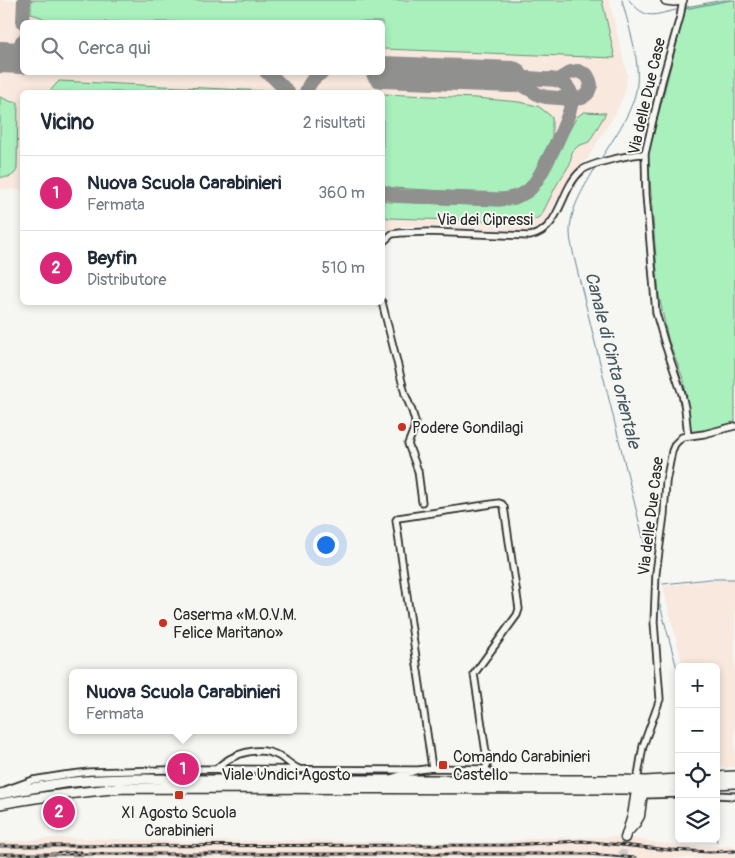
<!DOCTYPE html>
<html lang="it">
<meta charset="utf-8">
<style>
body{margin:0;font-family:Pangolin,sans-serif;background:#f2f2f3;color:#1f2937}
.controls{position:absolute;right:15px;bottom:15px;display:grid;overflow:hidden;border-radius:8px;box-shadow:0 2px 8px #0003}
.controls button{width:45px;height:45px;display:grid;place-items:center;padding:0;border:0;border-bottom:1px solid #e0e1e3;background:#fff;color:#1f2937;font:25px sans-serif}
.you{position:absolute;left:325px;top:544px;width:18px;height:18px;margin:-12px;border:4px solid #fff;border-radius:50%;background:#1a73e8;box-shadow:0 0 0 8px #1a73e833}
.badge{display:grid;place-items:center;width:32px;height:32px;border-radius:50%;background:#db2777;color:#fff;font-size:16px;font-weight:700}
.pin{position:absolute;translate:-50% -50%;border:2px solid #fff;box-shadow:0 1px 5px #0006}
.popup{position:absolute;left:69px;top:669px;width:228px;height:65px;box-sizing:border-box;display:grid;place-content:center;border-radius:8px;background:#fff;filter:drop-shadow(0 1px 4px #0005);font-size:16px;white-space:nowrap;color:#747a83}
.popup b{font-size:19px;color:#1f2937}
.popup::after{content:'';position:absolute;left:50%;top:100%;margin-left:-10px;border:10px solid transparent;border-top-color:#fff}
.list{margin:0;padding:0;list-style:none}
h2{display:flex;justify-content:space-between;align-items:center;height:65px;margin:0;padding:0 20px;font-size:21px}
h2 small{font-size:16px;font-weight:400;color:#747a83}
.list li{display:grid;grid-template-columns:32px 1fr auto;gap:15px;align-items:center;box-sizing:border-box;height:75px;padding:0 20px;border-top:1px solid #e0e1e3}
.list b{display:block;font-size:19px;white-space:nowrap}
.list p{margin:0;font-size:16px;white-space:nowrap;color:#747a83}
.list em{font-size:16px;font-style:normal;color:#747a83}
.icon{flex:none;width:28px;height:28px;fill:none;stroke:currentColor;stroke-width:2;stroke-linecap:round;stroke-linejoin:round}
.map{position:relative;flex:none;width:735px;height:858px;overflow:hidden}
.search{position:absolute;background:#fff;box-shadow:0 2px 8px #0003;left:20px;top:20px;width:365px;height:55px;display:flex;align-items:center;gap:12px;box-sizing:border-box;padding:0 18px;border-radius:8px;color:#747a83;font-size:19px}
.panel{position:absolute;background:#fff;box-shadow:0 2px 8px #0003;left:20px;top:90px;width:365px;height:215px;border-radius:8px}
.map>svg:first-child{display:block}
.built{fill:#f8e8dd;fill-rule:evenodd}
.green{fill:#a9f0bd;stroke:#6a8e74}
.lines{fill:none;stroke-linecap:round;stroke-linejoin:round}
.stream{stroke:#62869b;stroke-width:1}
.taxiway{stroke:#90908e;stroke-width:14}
.runway{stroke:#90908e;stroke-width:32}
.secondary-tunnel{stroke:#cdcdca;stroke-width:8;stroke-dasharray:8 4;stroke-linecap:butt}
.street-casing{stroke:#2b2b2b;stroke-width:9}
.secondary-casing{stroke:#2b2b2b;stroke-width:11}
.primary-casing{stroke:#2b2b2b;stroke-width:12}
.street{stroke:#f6f6f2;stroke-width:5.5}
.secondary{stroke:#f6f6f2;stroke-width:8}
.primary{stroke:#f6f6f2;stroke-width:9}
.rail-casing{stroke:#2b2b2b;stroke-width:3}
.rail{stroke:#f6f6f2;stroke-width:1;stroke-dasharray:4;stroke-linecap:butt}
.poi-dot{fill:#c8321e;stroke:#f6f6f2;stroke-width:2}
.labels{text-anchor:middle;stroke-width:4;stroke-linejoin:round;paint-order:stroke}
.street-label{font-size:16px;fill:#2b2b2b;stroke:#f6f6f2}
.poi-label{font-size:16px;fill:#2b2b2b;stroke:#f6f6f2;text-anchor:start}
.water-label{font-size:18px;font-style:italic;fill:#475963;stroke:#f6f6f2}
</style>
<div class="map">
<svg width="735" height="858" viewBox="0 0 735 858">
<rect width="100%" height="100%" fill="#f6f6f2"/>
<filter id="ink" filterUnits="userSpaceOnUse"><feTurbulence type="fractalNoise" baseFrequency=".02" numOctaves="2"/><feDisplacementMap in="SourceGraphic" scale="10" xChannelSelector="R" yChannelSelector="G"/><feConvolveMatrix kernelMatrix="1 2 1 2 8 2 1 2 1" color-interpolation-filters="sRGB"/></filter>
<g filter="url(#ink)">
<!-- built -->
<path class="built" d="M0,0H609L627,75L626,84L625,92L616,112L587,159L571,173L545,223L537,229L530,231L403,226L387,231H383L382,92H22V190L0,189ZM22,22H382V72H22Z
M735,578V767L716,768V667H683L663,586Z
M592,837H621L659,843L692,846H735V858H0V842L56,838L117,839L196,842L267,840L493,843L535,838Z"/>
<!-- green -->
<path class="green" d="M31,0H602L615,58L383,49L382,22H49L41,17L31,14Z
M723,0H735V423L693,433L691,431L684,381L668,339L659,296L648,155L686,7Z
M59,81L265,91L270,92H49Z
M383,94L476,98L519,102L538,106L552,117V137L532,176L525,185L519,189L506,194H498L393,188L383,185Z
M0,97L12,102H18L17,169C14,177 8,178 0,177Z
M584,112L606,113L589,142L578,146L572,152L570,164L556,186L541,216L529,222H519L388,218L383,216V200L390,202L500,206L516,204L530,197L536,192L575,120L578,116Z"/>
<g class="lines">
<!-- stream -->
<path class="stream" d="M629,0C647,21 652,15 676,10
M685,9L731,0
M602,157C614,138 629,117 635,95C643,66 629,29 622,0
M594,170C582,191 570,209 570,233C570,241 573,250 574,257L648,558
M663,584L710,579H735
M660,605L679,676
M716,837L717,842"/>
<!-- taxiway -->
<path class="taxiway" d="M23,22L24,0
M7,57L19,50L22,41V42
M266,72L272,76L288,92
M490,76L505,77L514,80L539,95L546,97L572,99L582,98L588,93L591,85L590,81L587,75L578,71L571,72L558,80L512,77
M306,92C309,83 314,76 323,72
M382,192L399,196L492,199C505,200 518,198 529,190C540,181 574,111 572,97C570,85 560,80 550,79"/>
<!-- runway -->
<path class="runway" d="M0,57L22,58
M382,72L512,77"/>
<!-- secondary-tunnel -->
<path class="secondary-tunnel" d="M622,858L625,838"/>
<!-- street casing -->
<g class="street-casing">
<path id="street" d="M683,0L680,17L662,81L645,154L646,195L656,313L665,344L682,394L685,408L688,436
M382,243L392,234L400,233L428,232L530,236C561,230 560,189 581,171C590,163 632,154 645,154
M382,302L405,394L412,411L415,421L414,429L408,444L418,471L422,502
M432,768L396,520L398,518L499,503L502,504L504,507L519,609L517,615L474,674L487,759L488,763L485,769
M216,769C233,753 258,745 279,756C286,760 292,766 299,769
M392,778L418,770L432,768L482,769C489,770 494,773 494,781
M637,781L643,746L660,699L654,622L656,573L664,515L666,482L672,451L675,444L682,437L704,434L735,426
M8,789L33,780L64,775L89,772L201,769L418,770
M641,795L679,794
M716,795L735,796"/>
</g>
<!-- secondary casing -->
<g class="secondary-casing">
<path id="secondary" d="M629,831L636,823L640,816L643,792L646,789
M625,838L632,816L637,784"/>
</g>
<!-- primary casing -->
<g class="primary-casing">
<path id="primary" d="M666,0L674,1L682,0
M716,777L735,776
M716,784L735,783
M0,794C21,790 43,786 64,783C114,777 164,779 214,780H622L645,781L679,779
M0,804C41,796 81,792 122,788L636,789L679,787"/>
</g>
<!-- street -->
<use href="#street" class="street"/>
<!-- secondary -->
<use href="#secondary" class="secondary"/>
<!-- primary -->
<use href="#primary" class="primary"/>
<!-- rail casing -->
<g class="rail-casing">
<path id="rail" d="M0,846L509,845L582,841L670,850L710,852L735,851
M0,854H588L636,858
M52,854L81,852"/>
</g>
<!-- rail -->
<use href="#rail" class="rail"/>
</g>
</g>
<!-- markers -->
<g class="poi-dot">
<circle cx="402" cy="427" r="5"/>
<circle cx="163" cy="623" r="5"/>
<rect x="438" y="760" width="10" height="10" rx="2.5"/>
<rect x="174" y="790" width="10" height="10" rx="2.5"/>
</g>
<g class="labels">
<!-- street labels -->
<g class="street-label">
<text transform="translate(646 96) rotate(-77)" y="6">Via delle Due Case</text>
<text x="485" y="225">Via dei Cipressi</text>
<text transform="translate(650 516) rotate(-83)" y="6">Via delle Due Case</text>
<text x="286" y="780">Viale Undici Agosto</text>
</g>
<!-- poi labels -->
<g class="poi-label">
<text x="412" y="433">Podere Gondilagi</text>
<text x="173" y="620">Caserma «M.O.V.M.<tspan x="173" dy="18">Felice Maritano»</tspan></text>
<text x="453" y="762">Comando Carabinieri<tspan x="453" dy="18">Castello</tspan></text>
<text x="179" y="818" text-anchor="middle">XI Agosto Scuola<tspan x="179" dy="18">Carabinieri</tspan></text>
</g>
<!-- water labels -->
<g class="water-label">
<text transform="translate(613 360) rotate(76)" y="6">Canale di Cinta orientale</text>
</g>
</g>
</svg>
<div class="controls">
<button>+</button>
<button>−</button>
<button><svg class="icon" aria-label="locate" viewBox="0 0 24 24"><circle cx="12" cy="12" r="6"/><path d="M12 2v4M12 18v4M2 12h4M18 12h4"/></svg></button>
<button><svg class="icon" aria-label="layers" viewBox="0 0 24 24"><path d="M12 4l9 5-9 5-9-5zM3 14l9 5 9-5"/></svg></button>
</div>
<div class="you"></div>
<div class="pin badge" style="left:183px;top:769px">1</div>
<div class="popup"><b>Nuova Scuola Carabinieri</b>Fermata</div>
<div class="pin badge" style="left:59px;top:812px">2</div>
<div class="search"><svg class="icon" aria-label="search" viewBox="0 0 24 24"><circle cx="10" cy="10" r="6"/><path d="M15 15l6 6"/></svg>Cerca qui</div>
<section class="panel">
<h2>Vicino<small>2 risultati</small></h2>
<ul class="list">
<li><span class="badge">1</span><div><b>Nuova Scuola Carabinieri</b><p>Fermata</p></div><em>360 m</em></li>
<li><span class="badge">2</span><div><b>Beyfin</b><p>Distributore</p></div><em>510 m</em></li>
</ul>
</section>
</div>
